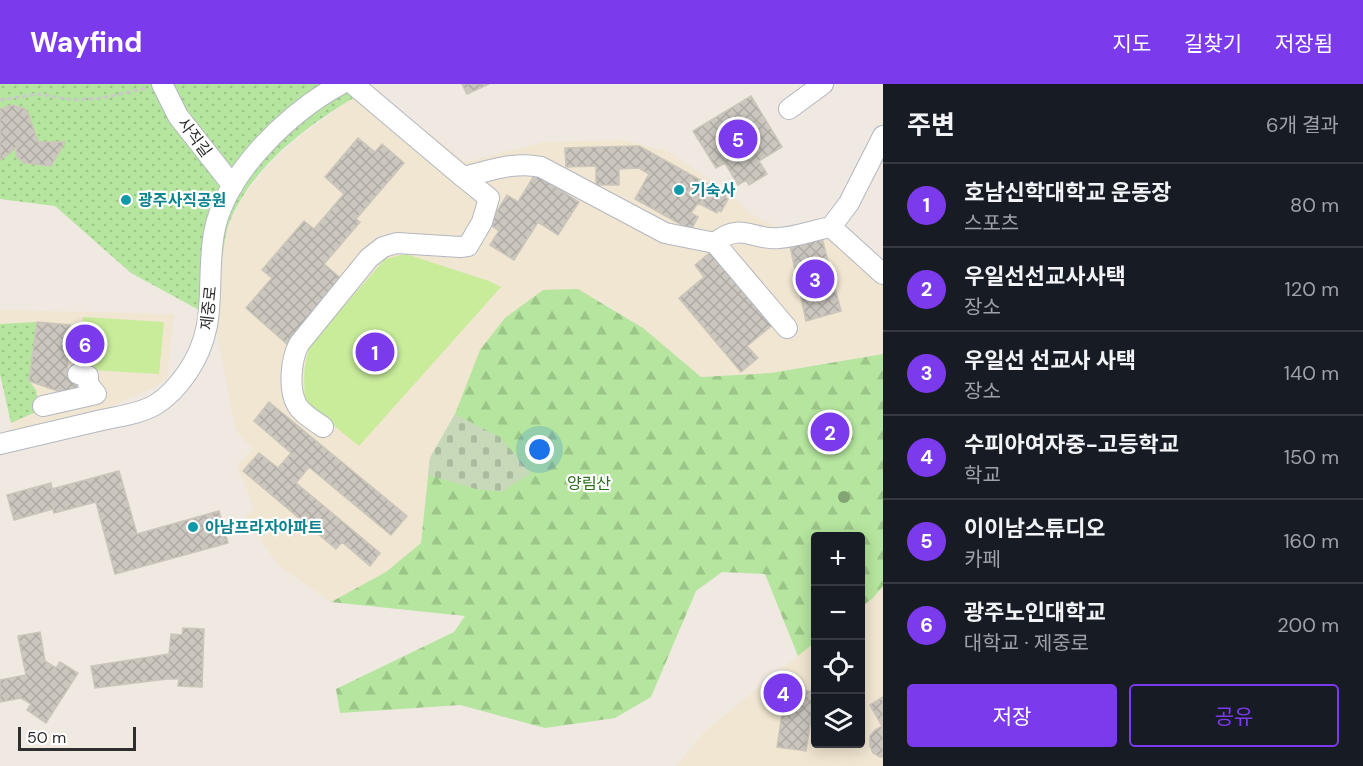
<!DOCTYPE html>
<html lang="ko">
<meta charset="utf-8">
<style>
body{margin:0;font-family:"DM Sans","Noto Sans KR",sans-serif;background:#20242c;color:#f1f3f6}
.controls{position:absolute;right:18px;bottom:18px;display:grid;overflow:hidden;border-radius:6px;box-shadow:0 3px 15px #0003}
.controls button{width:54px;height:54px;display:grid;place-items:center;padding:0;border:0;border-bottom:2px solid #363941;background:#171b24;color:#f1f3f6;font:30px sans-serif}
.scale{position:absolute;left:18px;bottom:15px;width:118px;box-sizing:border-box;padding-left:6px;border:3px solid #2e2e2e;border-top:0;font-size:16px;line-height:21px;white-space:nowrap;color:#2e2e2e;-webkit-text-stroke:4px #fff;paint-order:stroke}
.you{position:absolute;left:540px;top:366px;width:21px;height:21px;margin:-15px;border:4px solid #fff;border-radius:50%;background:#1a73e8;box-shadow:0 0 0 9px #1a73e833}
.badge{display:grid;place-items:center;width:39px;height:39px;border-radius:50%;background:#7c3aed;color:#fff;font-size:20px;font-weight:700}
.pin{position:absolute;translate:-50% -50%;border:3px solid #fff;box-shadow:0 2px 6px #0006}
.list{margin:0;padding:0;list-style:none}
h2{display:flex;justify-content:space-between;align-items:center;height:78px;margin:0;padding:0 24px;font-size:26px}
h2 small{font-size:20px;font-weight:400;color:#9ea1a6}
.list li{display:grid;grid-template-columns:39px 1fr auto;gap:18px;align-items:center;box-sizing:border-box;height:84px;padding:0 24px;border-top:2px solid #363941}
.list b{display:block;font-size:22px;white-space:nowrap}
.list p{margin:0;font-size:20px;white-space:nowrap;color:#9ea1a6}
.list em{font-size:20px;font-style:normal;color:#9ea1a6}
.actions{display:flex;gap:12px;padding:18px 24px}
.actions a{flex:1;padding:14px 0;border:2px solid #7c3aed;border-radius:6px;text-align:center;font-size:21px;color:#7c3aed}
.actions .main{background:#7c3aed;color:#fff}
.icon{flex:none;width:33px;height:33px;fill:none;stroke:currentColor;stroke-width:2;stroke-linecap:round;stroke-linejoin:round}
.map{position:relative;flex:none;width:883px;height:682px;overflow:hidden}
header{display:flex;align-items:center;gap:36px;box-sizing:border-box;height:84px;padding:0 30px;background:#7c3aed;color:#fff}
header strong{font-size:28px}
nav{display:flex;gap:33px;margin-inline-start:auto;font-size:21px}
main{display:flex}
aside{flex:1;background:#171b24}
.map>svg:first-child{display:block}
.education{fill:#f0e6d1}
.forest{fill:url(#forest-firs)}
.cemetery{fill:url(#cemetery-stones)}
.park{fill:url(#park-dots)}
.pitch{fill:#c8ec9a}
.building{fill:url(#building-cross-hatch);stroke:#cbc5ba;stroke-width:1.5}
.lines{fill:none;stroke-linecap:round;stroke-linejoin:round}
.minor-casing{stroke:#b4b7c1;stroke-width:22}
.path{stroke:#c9c9c9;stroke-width:3;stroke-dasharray:4.5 3;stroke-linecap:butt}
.minor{stroke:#fff;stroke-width:20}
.tree{fill:#83a574}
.culture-dot{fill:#0f9aa8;stroke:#fff;stroke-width:2}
.labels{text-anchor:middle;stroke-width:4.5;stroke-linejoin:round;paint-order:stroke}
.street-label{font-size:16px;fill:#2e2e2e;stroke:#fff}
.culture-label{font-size:16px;font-weight:bold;fill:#0d838f;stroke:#fff;text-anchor:start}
.park-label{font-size:16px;fill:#2b6d1b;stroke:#fff}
</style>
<header>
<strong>Wayfind</strong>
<nav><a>지도</a><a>길찾기</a><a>저장됨</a></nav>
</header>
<main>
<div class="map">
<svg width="883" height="682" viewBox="0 0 883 682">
<defs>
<pattern id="forest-firs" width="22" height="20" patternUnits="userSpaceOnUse" patternTransform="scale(1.5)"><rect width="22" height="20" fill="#b5e59e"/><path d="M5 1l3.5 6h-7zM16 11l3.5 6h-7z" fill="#9cc588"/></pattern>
<pattern id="cemetery-stones" width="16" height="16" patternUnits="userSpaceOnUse" patternTransform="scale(1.5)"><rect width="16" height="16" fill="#c7d9b8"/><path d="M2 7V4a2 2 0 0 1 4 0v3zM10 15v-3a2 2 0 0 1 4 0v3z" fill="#abbb9e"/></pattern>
<pattern id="park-dots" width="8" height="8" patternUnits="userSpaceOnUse" patternTransform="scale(1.5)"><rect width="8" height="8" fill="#b5e59e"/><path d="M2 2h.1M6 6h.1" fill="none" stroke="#9cc588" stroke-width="1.8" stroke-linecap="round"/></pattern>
<pattern id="building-cross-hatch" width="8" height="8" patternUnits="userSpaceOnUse" patternTransform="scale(1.5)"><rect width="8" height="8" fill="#cbc7bf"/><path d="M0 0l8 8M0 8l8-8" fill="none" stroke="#afaba4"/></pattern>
</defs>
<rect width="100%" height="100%" fill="#efe9e1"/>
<!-- education -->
<path class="education" d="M371,4L466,78L544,58L623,56L667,67L726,106L752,131L776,142L789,145L817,141L883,197V270L771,289L701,293L643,244L598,215L455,330L430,374L421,459L386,488L331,518L279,482L245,434L254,424L237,382L253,365L237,348L235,343L213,229L227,145L240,118L251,102L272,78L301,51L353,14Z
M0,226L174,230L167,294L155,303L109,323L81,332L14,350L0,290Z
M883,502V682H676L705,647L815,558L816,660H860L861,523L873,514Z"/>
<!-- forest -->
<path class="forest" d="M578,205L643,244L701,293L771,289L883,270V502L873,514L861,523L860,452H816L815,558L798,572L765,490L722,488L696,507L651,613L615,634L545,644L460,621L340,629L336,605L454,548L465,532L331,518L386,488L421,459L430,374L455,330L480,266L505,234L543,206Z"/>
<!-- cemetery -->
<path class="cemetery" d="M455,330L500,353L531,389L502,408L476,405L428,391L430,374Z"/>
<!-- park -->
<path class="park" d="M0,0H366L371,4C315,35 251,80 228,142C225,152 224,164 222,174C219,194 216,213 212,233L131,189L55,122L0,115Z
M37,238L29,297L36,306L40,326L11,339L0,290V240Z"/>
<!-- pitch -->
<path class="pitch" d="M406,170L489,197L501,203L359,362L306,319C303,297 303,280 311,260L385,175Z
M83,233L164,238L159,290L76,285Z"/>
<!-- building -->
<path class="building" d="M462,0H489L467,10Z
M751,12L782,63L759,77L767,90L749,101L746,96L738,101L725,79L716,84L693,47Z
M13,21L25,25L28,29L38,58H65L51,82L24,79L16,72L17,63L0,76V25Z
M358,54L375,68L382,60L404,79L356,135L360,138L324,180L344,197L288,261L246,224L272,194L262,186L304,137L314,145L344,110L325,93Z
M639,62L727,111L725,113L728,115L721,128L718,126L717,129L698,119L691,129L698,133L691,146L635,115L649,90L639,84L619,85V101H596V82L566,83L565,64Z
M535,90L579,118L558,151L538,138L514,176L490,161L499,147L489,140L507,111L518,118Z
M822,154L841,227L806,237L790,162Z
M713,166L774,240L747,262L758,274L741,288L679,214L704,193L695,181Z
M37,238L70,241L67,292L81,304L69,311L29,297Z
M269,318L407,432L391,451L309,383L296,399L380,469L370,482L342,458L336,465L243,387L259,369L278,384L291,369L254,337Z
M816,336L839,337V342H844L843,354H839L837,360L818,361Z
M119,387L137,450L219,427L228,459L115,490L96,418L54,429L53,425L14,436L7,411L51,399L52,405Z
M183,544L204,545L202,603L178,602L179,595H167L95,604L91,582L169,570L171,550L182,551Z
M40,548L45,577L56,584L60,578L78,589L46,639L27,626L31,620L21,614L0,618V596L26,591L18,552Z
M786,604L815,608L806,667L777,663Z
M883,613V673H880L873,669L870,662V652L875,646L882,642L870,621Z"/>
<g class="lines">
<!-- minor casing -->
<g class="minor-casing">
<path id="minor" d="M162,0L178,32L233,102
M353,0L463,93C489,87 515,77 541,83L665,149L715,159L787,244
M789,25L823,0
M883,52L849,119L831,143L883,190
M715,159C741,137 753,157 779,154C796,153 814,146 831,143
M43,322L96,310L88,300V292L78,290
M323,343C315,337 302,330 297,321C288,305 291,275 299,260L369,174L383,163L397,159L460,163L468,162L482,138L489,114L463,93
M0,360C34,352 68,344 102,336C120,332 139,330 155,321C168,313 178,302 187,289C220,241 205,201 214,149C225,88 290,28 341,0"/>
</g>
<!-- path -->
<path class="path" d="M0,16L38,10L73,16L102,14L147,4"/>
<!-- minor -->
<use href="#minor" class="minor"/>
</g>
<!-- trees -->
<circle class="tree" cx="844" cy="413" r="6"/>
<!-- markers -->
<g class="culture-dot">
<circle cx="679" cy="106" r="6"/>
<circle cx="126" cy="116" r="6"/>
<circle cx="193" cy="443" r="6"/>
</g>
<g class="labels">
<!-- street labels -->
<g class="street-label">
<text transform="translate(195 53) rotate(53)" y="6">사직길</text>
<text transform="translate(208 224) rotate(-84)" y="6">제중로</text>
</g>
<!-- culture labels -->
<g class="culture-label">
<text x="691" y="112">기숙사</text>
<text x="138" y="122">광주사직공원</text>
<text x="205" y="449">아남프라자아파트</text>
</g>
<!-- park labels -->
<g class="park-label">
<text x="589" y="405">양림산</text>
</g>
</g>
</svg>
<div class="controls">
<button>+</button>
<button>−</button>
<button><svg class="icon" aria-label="locate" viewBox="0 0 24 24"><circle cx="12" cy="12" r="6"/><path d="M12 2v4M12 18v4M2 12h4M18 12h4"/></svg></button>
<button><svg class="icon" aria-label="layers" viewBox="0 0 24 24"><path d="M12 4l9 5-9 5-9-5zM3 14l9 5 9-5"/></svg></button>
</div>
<div class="scale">50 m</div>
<div class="you"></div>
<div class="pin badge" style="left:375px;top:268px">1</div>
<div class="pin badge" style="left:830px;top:348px">2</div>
<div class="pin badge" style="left:815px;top:195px">3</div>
<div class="pin badge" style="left:783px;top:609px">4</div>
<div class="pin badge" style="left:738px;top:55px">5</div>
<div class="pin badge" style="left:85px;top:260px">6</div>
</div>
<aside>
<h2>주변<small>6개 결과</small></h2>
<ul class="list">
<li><span class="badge">1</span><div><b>호남신학대학교 운동장</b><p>스포츠</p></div><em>80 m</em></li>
<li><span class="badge">2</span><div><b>우일선선교사사택</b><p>장소</p></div><em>120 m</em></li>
<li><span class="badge">3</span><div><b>우일선 선교사 사택</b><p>장소</p></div><em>140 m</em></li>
<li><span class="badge">4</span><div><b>수피아여자중-고등학교</b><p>학교</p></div><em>150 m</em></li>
<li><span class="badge">5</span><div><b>이이남스튜디오</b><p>카페</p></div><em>160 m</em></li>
<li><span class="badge">6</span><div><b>광주노인대학교</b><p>대학교 · 제중로</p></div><em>200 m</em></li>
</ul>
<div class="actions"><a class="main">저장</a><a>공유</a></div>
</aside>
</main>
